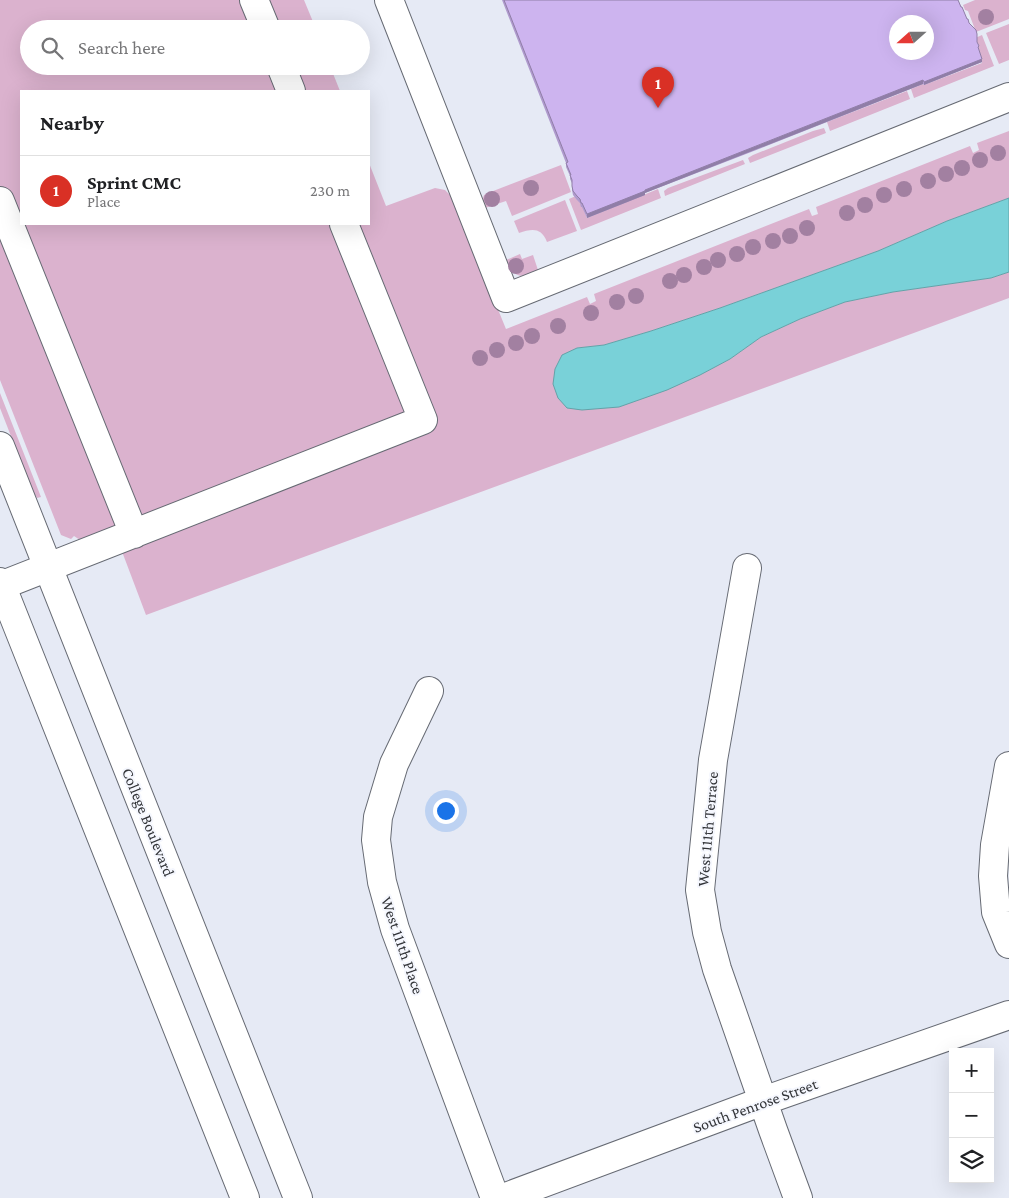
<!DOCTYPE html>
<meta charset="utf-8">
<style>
body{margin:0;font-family:"Crimson Pro",serif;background:#f6f6f6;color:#202124}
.controls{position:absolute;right:15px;bottom:15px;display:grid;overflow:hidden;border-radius:0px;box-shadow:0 5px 20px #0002}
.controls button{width:45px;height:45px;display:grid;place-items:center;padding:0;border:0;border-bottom:1px solid #e0e0e0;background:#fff;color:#202124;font:25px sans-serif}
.compass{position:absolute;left:889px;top:15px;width:45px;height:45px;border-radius:50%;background:#fff;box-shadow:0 5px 20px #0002;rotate:249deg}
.you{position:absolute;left:445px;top:810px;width:18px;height:18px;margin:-12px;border:4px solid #fff;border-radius:50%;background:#1a73e8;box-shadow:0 0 0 8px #1a73e833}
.badge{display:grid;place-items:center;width:32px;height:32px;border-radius:50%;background:#d93025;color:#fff;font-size:16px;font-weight:700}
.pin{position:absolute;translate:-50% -41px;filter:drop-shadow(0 1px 2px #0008)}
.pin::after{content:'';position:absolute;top:26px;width:18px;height:15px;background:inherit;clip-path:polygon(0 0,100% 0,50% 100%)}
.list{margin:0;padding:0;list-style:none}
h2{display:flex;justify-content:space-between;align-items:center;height:65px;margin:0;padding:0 20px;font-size:21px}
h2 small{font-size:16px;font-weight:400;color:#757577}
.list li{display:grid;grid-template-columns:32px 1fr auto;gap:15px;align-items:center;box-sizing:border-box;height:70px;padding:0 20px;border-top:1px solid #e0e0e0}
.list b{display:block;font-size:19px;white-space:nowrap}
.list p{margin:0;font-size:16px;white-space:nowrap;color:#757577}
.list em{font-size:16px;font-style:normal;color:#757577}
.icon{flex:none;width:28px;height:28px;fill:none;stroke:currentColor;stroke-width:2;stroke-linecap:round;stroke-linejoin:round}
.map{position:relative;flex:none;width:1009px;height:1198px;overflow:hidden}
.search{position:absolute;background:#fff;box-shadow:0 5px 20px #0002;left:20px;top:20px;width:350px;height:55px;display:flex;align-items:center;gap:12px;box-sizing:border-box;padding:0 18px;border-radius:28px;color:#757577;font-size:19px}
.panel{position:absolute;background:#fff;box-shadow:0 5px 20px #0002;left:20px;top:90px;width:350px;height:135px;border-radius:0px}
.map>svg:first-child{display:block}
.green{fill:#dbb2ce}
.water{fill:#79d1d8;stroke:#64a2a8}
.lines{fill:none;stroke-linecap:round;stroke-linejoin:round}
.minor-casing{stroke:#666a73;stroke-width:30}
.major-casing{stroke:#666a73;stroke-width:30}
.minor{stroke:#fff;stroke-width:28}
.major{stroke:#fff;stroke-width:28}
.tree{fill:#a280a1}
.wall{fill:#b09bce}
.shaded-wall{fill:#907ea7}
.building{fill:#cdb4ef;stroke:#907ea7;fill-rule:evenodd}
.labels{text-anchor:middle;stroke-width:4;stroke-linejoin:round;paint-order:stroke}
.street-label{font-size:16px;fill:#323438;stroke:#f5f7fe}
</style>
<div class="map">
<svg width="1009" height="1198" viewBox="0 0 1009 1198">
<rect width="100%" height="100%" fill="#e6eaf5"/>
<!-- green -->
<path class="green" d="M0,0H304L316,29H29V66H330L340,91H21V224H369V163L386,206L435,188L445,190L452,197L506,329L587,297L590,304L596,301L594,294L809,209L812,216L818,214L816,207L970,146L973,153L979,150L977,143L1009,131V198L947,221L878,251L720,308L651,331L604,345L577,348L700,375L730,359L761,337L800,319L845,302L893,292L991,278L1009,272V298L146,615L115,533L86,540H80L74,536L71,539L61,535L0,380Z
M975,0H1009V19L976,32L968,11L965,10L963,5Z
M1009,24V60L999,64L986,33Z
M982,35L994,66L914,98L911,89L923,84L924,85L982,63L973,39Z
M907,91L910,99L830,131L827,122Z
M824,128L826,133L750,163L748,158L753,155L813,131Z
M743,160L745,164L665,196L664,191L668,188Z
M561,165L571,192L512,216L506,201L485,208L482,201L484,195L488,193Z
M658,189L661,198L581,230L569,199L578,195L587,218Z
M565,200L577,231L547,242C541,227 532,229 519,233L514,221Z
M520,254L522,259L533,255L538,270C523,280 513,277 505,261L506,260Z
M0,393L41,497L37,498L32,490L0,408Z"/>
<!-- water -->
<path class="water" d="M1009,198V272L991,278L893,292L845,302L800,319L761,337L730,359L700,375L667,390L619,407L582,410L567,408L558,398L553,384L555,369L562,355L577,348L604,345L651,331L720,308L878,251L947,221Z"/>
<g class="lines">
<!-- minor casing -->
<g class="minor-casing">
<path id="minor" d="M254,0L266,29
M389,0L506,298L1009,97
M281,66L291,91
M0,201L134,534
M747,568L713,760L700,890L707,932L717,969L773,1130L798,1198
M0,586L423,420L344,224
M429,691L394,764L378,817L376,840L382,882L395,929L495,1198
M1009,766L995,845L993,876L996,912L1009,944
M503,1198L763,1101L1009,1015"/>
</g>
<!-- major casing -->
<g class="major-casing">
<path id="major" d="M0,446L298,1198
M0,582L245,1198"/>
</g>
<!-- minor -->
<use href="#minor" class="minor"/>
<!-- major -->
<use href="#major" class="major"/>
</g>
<!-- trees -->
<g class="tree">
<circle cx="986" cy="17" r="8"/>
<circle cx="998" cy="153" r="8"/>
<circle cx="980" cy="160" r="8"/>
<circle cx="962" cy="168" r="8"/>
<circle cx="946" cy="174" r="8"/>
<circle cx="928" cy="181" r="8"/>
<circle cx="531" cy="188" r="8"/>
<circle cx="904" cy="189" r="8"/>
<circle cx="884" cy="195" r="8"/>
<circle cx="492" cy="199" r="8"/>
<circle cx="865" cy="205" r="8"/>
<circle cx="847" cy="213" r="8"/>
<circle cx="807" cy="228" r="8"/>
<circle cx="790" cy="236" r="8"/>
<circle cx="773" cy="241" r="8"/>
<circle cx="753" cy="247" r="8"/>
<circle cx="737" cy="254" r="8"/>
<circle cx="718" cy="260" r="8"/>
<circle cx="516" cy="266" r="8"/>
<circle cx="704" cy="267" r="8"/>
<circle cx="684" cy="275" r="8"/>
<circle cx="670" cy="281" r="8"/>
<circle cx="636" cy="296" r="8"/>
<circle cx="617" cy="302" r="8"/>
<circle cx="591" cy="313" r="8"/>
<circle cx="558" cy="326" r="8"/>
<circle cx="532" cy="336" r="8"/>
<circle cx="516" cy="343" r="8"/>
<circle cx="497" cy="350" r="8"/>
<circle cx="480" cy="358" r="8"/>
</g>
<!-- wall -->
<path class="wall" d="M502,0H958L977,43L982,62L924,85L923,84L746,154L645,193V195L587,218L582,207H581L580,203L577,200L573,195L572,190V183L570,179V176L566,167V163Z"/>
<!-- shaded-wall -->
<path class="shaded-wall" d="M982,59V62L924,85V82Z
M923,80V84L645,193V195L587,218V214L645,190Z"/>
<!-- building -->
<path class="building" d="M504,0H958L961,7H962L967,19H968L969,23L976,30L977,34V42L979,46L978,47L982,59L924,82L923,80L746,150L645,190V191L587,214L582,203H581L580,199L577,196L573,191L572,186V180L570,175H571L566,163L568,162ZM896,22H926V52H896Z"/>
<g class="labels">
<!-- street labels -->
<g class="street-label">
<text transform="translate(149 822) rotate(68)" y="6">College Boulevard</text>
<text transform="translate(707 829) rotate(-85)" y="6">West 111th Terrace</text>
<text transform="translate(403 945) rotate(71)" y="6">West 111th Place</text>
<text transform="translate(755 1105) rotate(-20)" y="6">South Penrose Street</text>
</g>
</g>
</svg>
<div class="controls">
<button>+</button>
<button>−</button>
<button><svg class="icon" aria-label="layers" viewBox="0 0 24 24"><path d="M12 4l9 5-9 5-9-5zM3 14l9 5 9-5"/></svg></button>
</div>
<svg class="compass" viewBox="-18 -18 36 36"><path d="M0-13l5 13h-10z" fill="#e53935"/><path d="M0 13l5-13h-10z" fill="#757577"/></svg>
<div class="you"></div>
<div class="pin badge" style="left:658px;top:108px">1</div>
<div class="search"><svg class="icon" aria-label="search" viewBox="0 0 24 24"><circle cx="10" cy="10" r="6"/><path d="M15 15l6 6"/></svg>Search here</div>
<section class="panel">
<h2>Nearby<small></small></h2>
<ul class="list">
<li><span class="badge">1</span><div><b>Sprint CMC</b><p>Place</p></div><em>230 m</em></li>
</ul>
</section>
</div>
